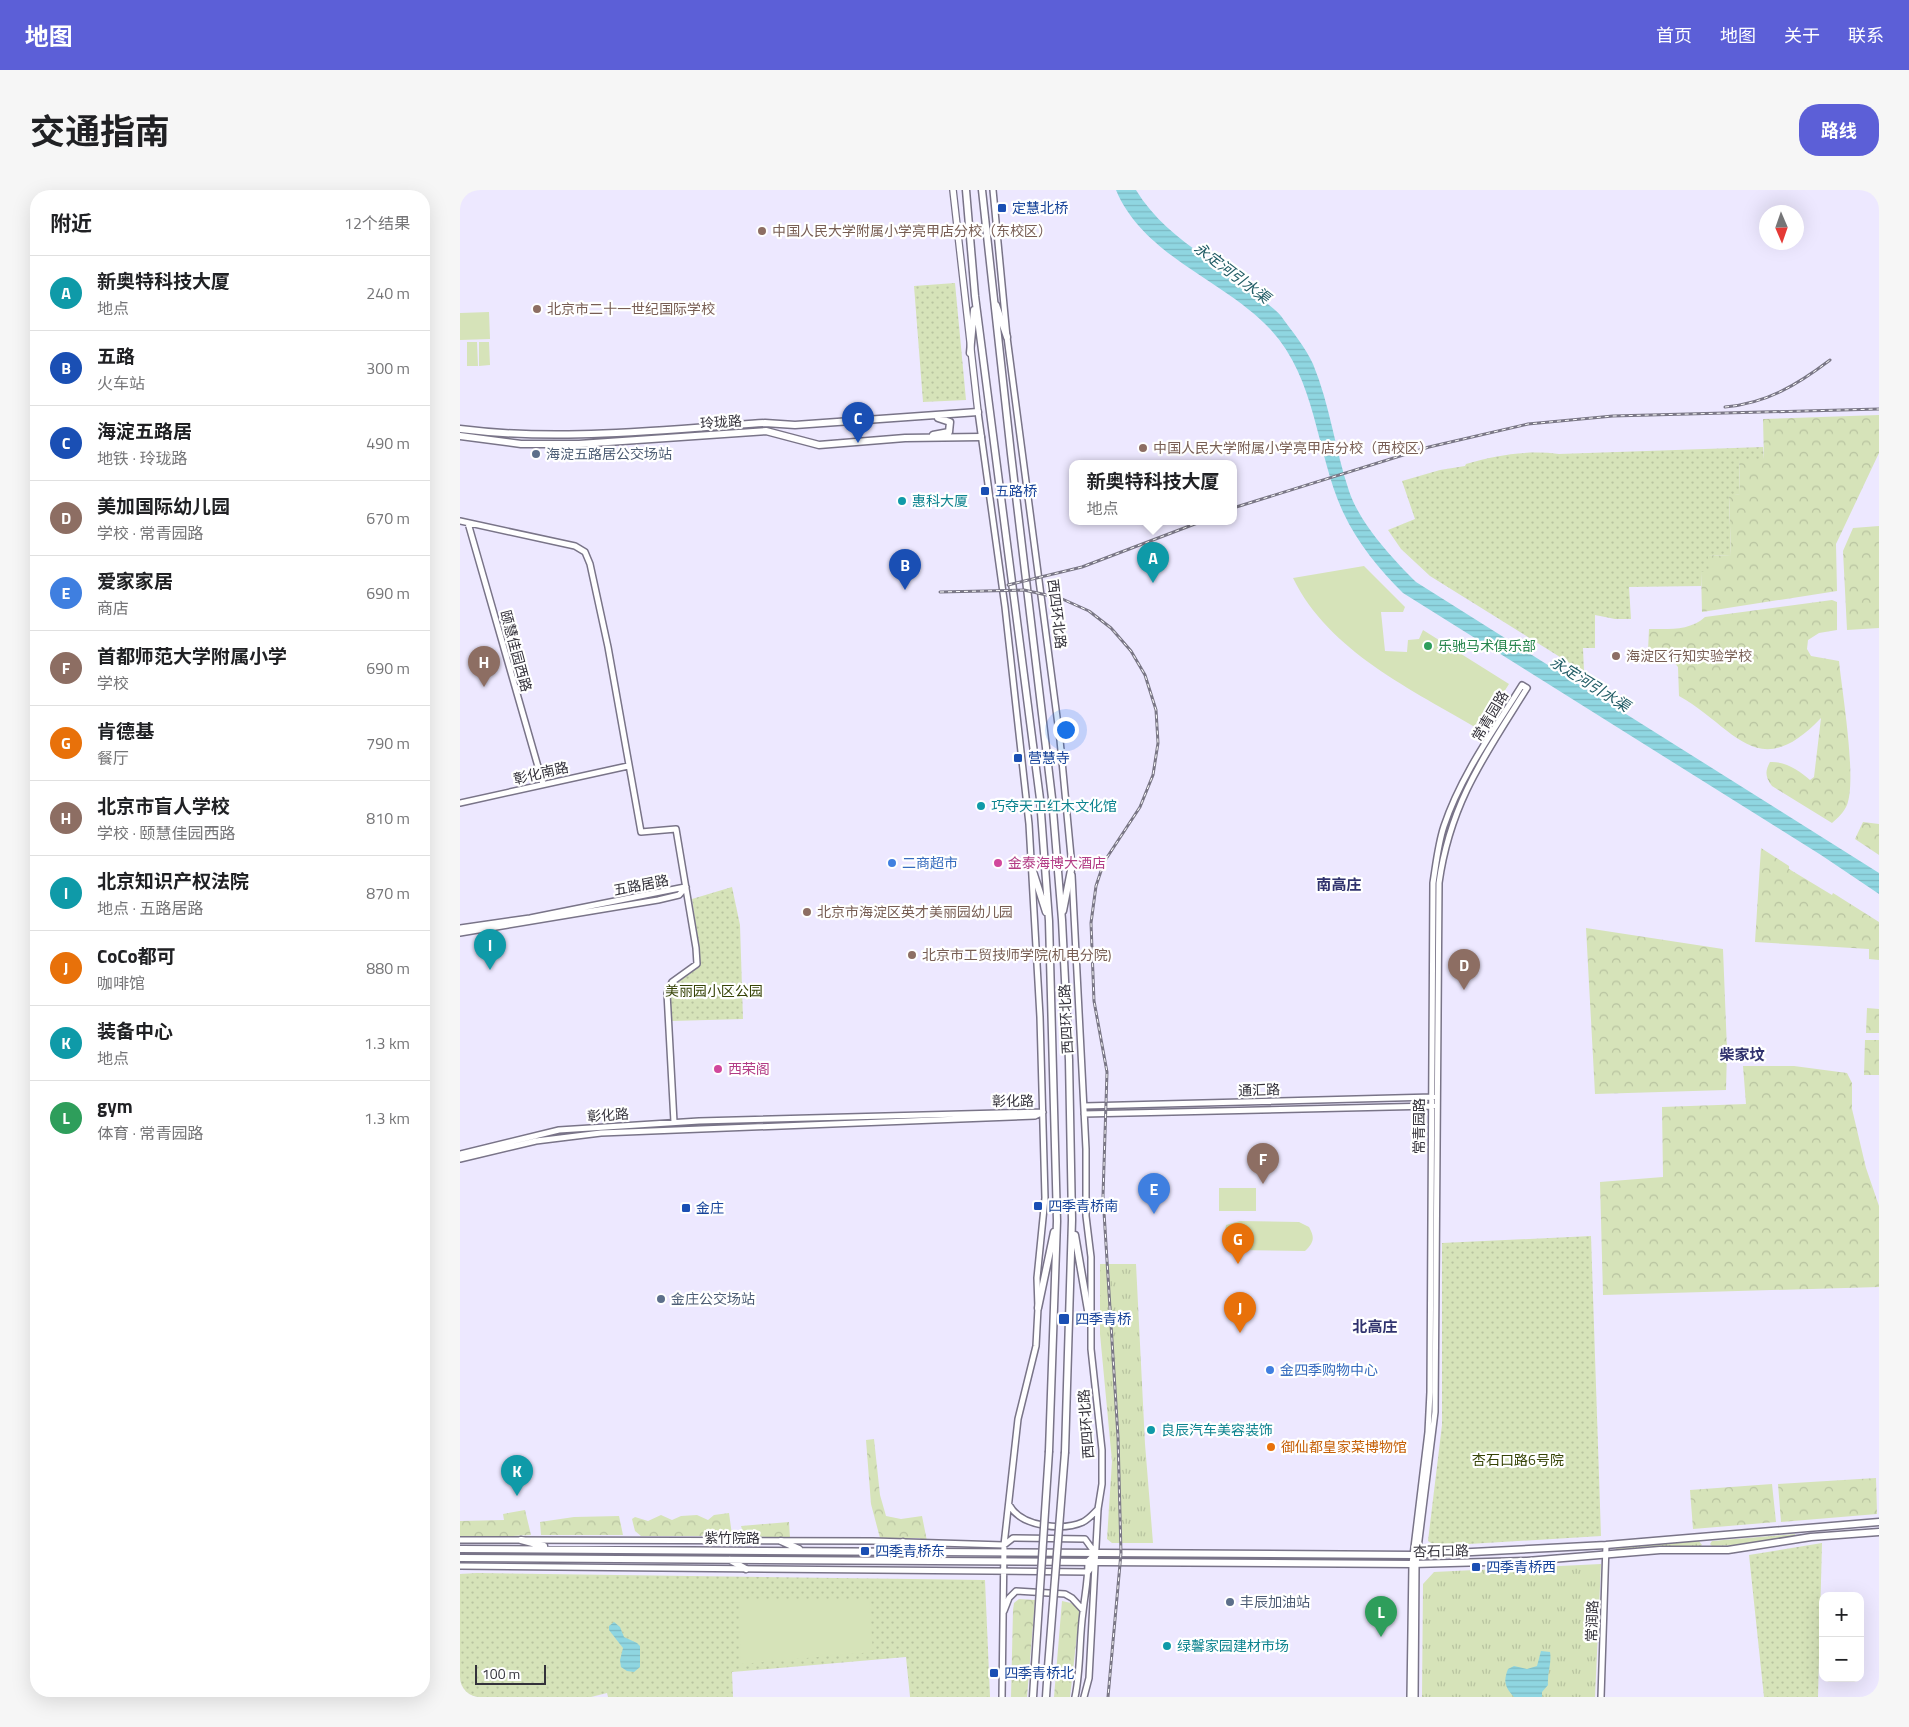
<!DOCTYPE html>
<html lang="zh">
<meta charset="utf-8">
<style>
body{margin:0;font-family:"Titillium Web","Noto Sans SC",sans-serif;background:#f6f6f6;color:#202124}
.controls{position:absolute;right:15px;bottom:15px;display:grid;overflow:hidden;border-radius:10px;box-shadow:0 5px 20px #0002}
.controls button{width:45px;height:45px;display:grid;place-items:center;padding:0;border:0;border-bottom:1px solid #e0e0e0;background:#fff;color:#202124;font:25px sans-serif}
.compass{position:absolute;left:1299px;top:15px;width:45px;height:45px;border-radius:50%;background:#fff;box-shadow:0 5px 20px #0002;rotate:178deg}
.scale{position:absolute;left:15px;bottom:12px;width:71px;box-sizing:border-box;padding-left:5px;border:2px solid #34323b;border-top:0;font-size:14px;line-height:18px;white-space:nowrap;color:#34323b;-webkit-text-stroke:4px #fff;paint-order:stroke}
.you{position:absolute;left:605px;top:539px;width:18px;height:18px;margin:-12px;border:4px solid #fff;border-radius:50%;background:#1a73e8;box-shadow:0 0 0 8px #1a73e833}
.badge{display:grid;place-items:center;width:32px;height:32px;border-radius:50%;background:#5c5fd7;color:#fff;font-size:16px;font-weight:700}
.pin{position:absolute;translate:-50% -41px;filter:drop-shadow(0 1px 2px #0008)}
.pin::after{content:'';position:absolute;top:26px;width:18px;height:15px;background:inherit;clip-path:polygon(0 0,100% 0,50% 100%)}
.popup{position:absolute;left:609px;top:270px;width:168px;height:65px;box-sizing:border-box;display:grid;place-content:center;border-radius:10px;background:#fff;filter:drop-shadow(0 1px 4px #0005);font-size:16px;white-space:nowrap;color:#757577}
.popup b{font-size:19px;color:#202124}
.popup::after{content:'';position:absolute;left:50%;top:100%;margin-left:-10px;border:10px solid transparent;border-top-color:#fff}
.list{margin:0;padding:0;list-style:none}
h2{display:flex;justify-content:space-between;align-items:center;height:65px;margin:0;padding:0 20px;font-size:21px}
h2 small{font-size:16px;font-weight:400;color:#757577}
.list li{display:grid;grid-template-columns:32px 1fr auto;gap:15px;align-items:center;box-sizing:border-box;height:75px;padding:0 20px;border-top:1px solid #e0e0e0}
.list b{display:block;font-size:19px;white-space:nowrap}
.list p{margin:0;font-size:16px;white-space:nowrap;color:#757577}
.list em{font-size:16px;font-style:normal;color:#757577}
.map{position:relative;flex:none;width:1419px;height:1507px;overflow:hidden;border-radius:20px}
header{display:flex;align-items:center;gap:30px;box-sizing:border-box;height:70px;padding:0 25px;background:#5c5fd7;color:#fff}
header strong{font-size:24px}
nav{display:flex;gap:28px;margin-inline-start:auto;font-size:18px}
.intro{display:flex;align-items:center;justify-content:space-between;box-sizing:border-box;height:120px;padding:0 30px}
h1{margin:0;font-size:35px}
.button{padding:12px 22px;border-radius:20px;background:#5c5fd7;color:#fff;font-size:18px;font-weight:700}
main{display:flex;gap:30px;padding:0 30px}
aside{flex:1;background:#fff;border-radius:20px;box-shadow:0 5px 20px #0002}
.map>svg:first-child{display:block}
.grass{fill:url(#grass-tufts)}
.forest{fill:url(#forest-crowns)}
.park{fill:url(#park-dots)}
.pitch{fill:#d6e3b9}
.water{fill:url(#water-rules)}
.lines{fill:none;stroke-linecap:round;stroke-linejoin:round}
.tertiary-casing{stroke:#797488;stroke-width:8}
.secondary-casing{stroke:#797488;stroke-width:8}
.primary-casing{stroke:#797488;stroke-width:9}
.trunk-casing{stroke:#797488;stroke-width:9}
.tertiary{stroke:#fff;stroke-width:5}
.secondary{stroke:#fff;stroke-width:5.5}
.primary{stroke:#fff;stroke-width:6}
.trunk{stroke:#fff;stroke-width:6}
.rail-casing{stroke:#7a7786;stroke-width:3}
.rail{stroke:#fff;stroke-width:1;stroke-dasharray:4;stroke-linecap:butt}
.trunk-bridge-casing{stroke:#797488;stroke-width:9;stroke-linecap:butt}
.trunk-bridge{stroke:#fff;stroke-width:6}
.transit-dot{fill:#1a4fb4;stroke:#fff;stroke-width:2}
.education-dot{fill:#8d6e63;stroke:#fff;stroke-width:2}
.service-dot{fill:#5c6f8a;stroke:#fff;stroke-width:2}
.culture-dot{fill:#0f9aa8;stroke:#fff;stroke-width:2}
.leisure-dot{fill:#2e9e5b;stroke:#fff;stroke-width:2}
.shop-dot{fill:#3f7fe0;stroke:#fff;stroke-width:2}
.hotel-dot{fill:#d1479c;stroke:#fff;stroke-width:2}
.food-dot{fill:#e8710a;stroke:#fff;stroke-width:2}
.labels{text-anchor:middle;stroke-width:4.5;stroke-linejoin:round;paint-order:stroke}
.transit-label{font-size:14px;fill:#164399;stroke:#fff;text-anchor:start}
.education-label{font-size:14px;fill:#785e54;stroke:#fff;text-anchor:start}
.street-label{font-size:14px;fill:#34323b;stroke:#fff}
.service-label{font-size:14px;fill:#4e5e75;stroke:#fff;text-anchor:start}
.culture-label{font-size:14px;fill:#0d838f;stroke:#fff;text-anchor:start}
.leisure-label{font-size:14px;fill:#27864d;stroke:#fff;text-anchor:start}
.shop-label{font-size:14px;fill:#366cbe;stroke:#fff;text-anchor:start}
.hotel-label{font-size:14px;fill:#b23c85;stroke:#fff;text-anchor:start}
.park-label{font-size:14px;fill:#364306;stroke:#fff}
.food-label{font-size:14px;fill:#c56008;stroke:#fff;text-anchor:start}
.water-label{font-size:15px;font-style:italic;fill:#215c65;stroke:#fff}
.neighbourhood-label{font-size:15px;font-weight:bold;fill:#30336e;stroke:#fff}
</style>
<header>
<strong>地图</strong>
<nav><a>首页</a><a>地图</a><a>关于</a><a>联系</a></nav>
</header>
<div class="intro"><h1>交通指南</h1><a class="button">路线</a></div>
<main>
<aside>
<h2>附近<small>12个结果</small></h2>
<ul class="list">
<li><span class="badge" style="background:#0f9aa8">A</span><div><b>新奥特科技大厦</b><p>地点</p></div><em>240 m</em></li>
<li><span class="badge" style="background:#1a4fb4">B</span><div><b>五路</b><p>火车站</p></div><em>300 m</em></li>
<li><span class="badge" style="background:#1a4fb4">C</span><div><b>海淀五路居</b><p>地铁 · 玲珑路</p></div><em>490 m</em></li>
<li><span class="badge" style="background:#8d6e63">D</span><div><b>美加国际幼儿园</b><p>学校 · 常青园路</p></div><em>670 m</em></li>
<li><span class="badge" style="background:#3f7fe0">E</span><div><b>爱家家居</b><p>商店</p></div><em>690 m</em></li>
<li><span class="badge" style="background:#8d6e63">F</span><div><b>首都师范大学附属小学</b><p>学校</p></div><em>690 m</em></li>
<li><span class="badge" style="background:#e8710a">G</span><div><b>肯德基</b><p>餐厅</p></div><em>790 m</em></li>
<li><span class="badge" style="background:#8d6e63">H</span><div><b>北京市盲人学校</b><p>学校 · 颐慧佳园西路</p></div><em>810 m</em></li>
<li><span class="badge" style="background:#0f9aa8">I</span><div><b>北京知识产权法院</b><p>地点 · 五路居路</p></div><em>870 m</em></li>
<li><span class="badge" style="background:#e8710a">J</span><div><b>CoCo都可</b><p>咖啡馆</p></div><em>880 m</em></li>
<li><span class="badge" style="background:#0f9aa8">K</span><div><b>装备中心</b><p>地点</p></div><em>1.3 km</em></li>
<li><span class="badge" style="background:#2e9e5b">L</span><div><b>gym</b><p>体育 · 常青园路</p></div><em>1.3 km</em></li>
</ul>
</aside>
<div class="map">
<svg width="1419" height="1507" viewBox="0 0 1419 1507">
<defs>
<pattern id="grass-tufts" width="24" height="20" patternUnits="userSpaceOnUse" patternTransform="scale(1.25)"><rect width="24" height="20" fill="#d6e3b9"/><path d="M3 7l-1-3M5 7V3M7 7l1-3M15 17l-1-3M17 17v-4M19 17l1-3" fill="none" stroke="#b8c3a0"/></pattern>
<pattern id="forest-crowns" width="20" height="18" patternUnits="userSpaceOnUse" patternTransform="scale(1.25)"><rect width="20" height="18" fill="#d6e3b9"/><path d="M2 6a3 3 0 1 1 6 0M12 15a3 3 0 1 1 6 0" fill="none" stroke="#b8c3a0"/></pattern>
<pattern id="park-dots" width="8" height="8" patternUnits="userSpaceOnUse" patternTransform="scale(1.25)"><rect width="8" height="8" fill="#d6e3b9"/><path d="M2 2h.1M6 6h.1" fill="none" stroke="#b8c3a0" stroke-width="1.8" stroke-linecap="round"/></pattern>
<pattern id="water-rules" width="6" height="5" patternUnits="userSpaceOnUse" patternTransform="scale(1.25)"><rect width="6" height="5" fill="#8fd6e1"/><path d="M0 2.5h6" fill="none" stroke="#7cb8c2"/></pattern>
</defs>
<rect width="100%" height="100%" fill="#ede8ff"/>
<!-- grass -->
<path class="grass" d="M640,1074H676L685,1254L693,1353H652L647,1349L652,1271L640,1144Z
M1335,1344V1347L1285,1355L1252,1356L1250,1354L1252,1351Z
M1239,1351L1242,1355L1240,1357L1200,1356L1156,1360V1358Z
M1141,1374L1135,1507H962L963,1394L974,1382Z"/>
<!-- forest -->
<path class="forest" d="M1419,225V263L1376,354L1377,401L1242,422L1241,382L1248,365L1271,366L1269,305L1280,304L1279,269H1304L1303,229Z
M1419,336V438L1387,440L1383,361L1393,338Z
M1372,410L1377,412V440L1359,443L1348,450L1347,459L1351,466L1379,471C1382,502 1397,589 1387,615C1384,622 1378,628 1372,633L1312,596C1305,587 1305,581 1310,572C1325,571 1340,581 1350,590L1354,587L1361,528C1297,595 1276,538 1219,506L1218,477L1205,462L1188,461L1189,439C1208,439 1230,441 1245,427Z
M1403,632L1419,634V665L1395,649Z
M1301,658L1329,676V679L1372,705L1373,703L1419,732V770L1409,769V759L1295,752Z
M1126,738L1263,759L1267,860L1266,900L1135,904Z
M1407,818L1419,819V843H1406Z
M1405,850H1419V885H1404Z
M1283,876H1334L1387,883L1392,893V919L1406,978L1419,1016V1097L1143,1105L1140,992L1203,987L1202,917L1286,914Z
M414,1249L420,1305L426,1326L441,1329L462,1326L467,1351H461L460,1348H420L411,1314L406,1250Z
M1416,1288L1417,1324L1321,1332L1318,1294Z
M1312,1294L1316,1332L1233,1339L1230,1300Z
M65,1320L71,1345L0,1349V1331L44,1330L43,1324Z
M269,1323L272,1345L266,1346H181L175,1341L172,1329L175,1327L188,1331L201,1325L212,1330L221,1326L237,1325L248,1330L254,1325Z
M159,1326L163,1345H81L80,1332L114,1327Z
M329,1332L330,1348L284,1346L281,1336Z
M559,1409L575,1410L567,1507H551L553,1420L554,1413Z
M602,1411L611,1413L619,1419V1427L610,1507H594Z"/>
<!-- park -->
<path class="park" d="M495,93L506,210L463,212L454,96Z
M1303,257L1304,269H1279L1280,304L1269,306L1271,366L1248,365L1249,382H1241V396L1169,397L1171,429H1155L1135,425V458H1123L1124,482L970,386L941,359L928,340L955,329L942,291L980,280L1005,276L1006,274C1036,265 1067,260 1099,264Z
M272,697L280,735L283,829L212,831C208,795 210,797 239,777L238,752L232,709Z
M1131,1046L1141,1346L976,1356L968,1351L982,1235V1053Z
M1362,1353L1358,1507H1304L1289,1365Z
M17,1383L525,1390L530,1507H450L446,1467L272,1482L273,1507H148L147,1503L131,1507H0V1384Z"/>
<!-- pitch -->
<path class="pitch" d="M29,122L30,149L0,150V123Z
M7,152H17L18,176H7Z
M19,152H29L30,175L19,176Z
M904,376L945,417L943,422H921L925,461L947,462L948,450L959,449L963,440L1049,494L1020,540C953,500 869,462 833,388Z
M759,998H796V1021H759Z
M780,1031L839,1032L849,1037C855,1048 854,1052 845,1061L774,1060L765,1057L764,1046L766,1035Z
M279,1411H409L413,1462L281,1474Z"/>
<!-- water -->
<path class="water" d="M656,0H676C705,48 757,71 798,106C806,113 815,119 821,126C831,140 846,158 853,174C870,215 875,259 889,301C900,334 932,368 956,392L1419,683V704L1361,665L943,403C919,379 898,354 883,322C856,263 857,190 811,140C765,90 684,67 656,0Z
M154,1432L160,1437L164,1447L177,1453L180,1456V1477L174,1482L167,1481L161,1477L160,1470L163,1458L149,1440V1436Z
M1081,1461L1090,1462C1092,1473 1087,1483 1088,1495L1082,1502V1507H1054C1045,1497 1043,1492 1048,1479L1054,1476L1067,1479L1077,1476Z"/>
<g class="lines">
<!-- tertiary casing -->
<g class="tertiary-casing">
<path id="tertiary" d="M533,0L547,147L600,550L612,677
M518,222L545,417L569,634L580,827L585,1008L577,1088L578,1118L576,1156L558,1229L544,1355L542,1507
M0,331L115,356L125,362L130,374L148,457L181,642L216,639L236,758L237,774L212,792L207,803L214,932
M8,333L83,594
M0,613L168,576
M612,685L626,959V1026L631,1067V1159L642,1260V1294L638,1319L629,1488L624,1507
M0,738L70,728L225,697
M0,743L198,710L219,705L226,697
M624,916L973,907
M624,924L973,916
M0,964L99,940L239,931L581,922
M0,969L76,951L141,943L575,926L583,922
M550,1316C562,1337 603,1341 623,1332C629,1329 633,1324 638,1319
M0,1350L413,1351L544,1355L553,1348L625,1349L635,1363
M0,1376L628,1382L636,1371
M544,1421L549,1408L556,1401L605,1404L612,1408L623,1420
M615,1507C621,1479 619,1450 623,1422C625,1403 628,1391 628,1371L636,1363
M950,1507L952,1374L968,1242L970,1202L973,693C976,674 978,654 984,636C1001,585 1034,540 1062,495L1067,498C1025,565 990,613 979,693L975,1222L956,1374L955,1507
M1141,1507L1146,1355"/>
</g>
<!-- secondary casing -->
<g class="secondary-casing">
<path id="secondary" d="M493,0L518,222"/>
</g>
<!-- primary casing -->
<g class="primary-casing">
<path id="primary" d="M0,239C102,252 204,239 305,233L335,235L518,222
M473,245L489,242L490,232L478,228
M0,246L61,254H119L306,241L359,255L445,248L521,247
M61,1350L84,1356
M321,1351L339,1359
M443,1352L458,1361
M0,1359L953,1365L1146,1355L1419,1332
M0,1368L952,1374L1067,1371L1200,1360H1268L1351,1347L1419,1342
M270,1370L286,1379"/>
</g>
<!-- trunk casing -->
<g class="trunk-casing">
<path id="trunk" d="M506,0L515,106L580,609L589,731L597,1031L589,1261
M522,0L551,264L592,608L602,730L609,870L612,1030L605,1262
M536,115L547,147
M510,163L514,120
M572,678L586,722
M603,721L612,675
M615,1045L630,1132
M578,1118L594,1042
M573,1507L575,1475
M586,1507L588,1477"/>
</g>
<!-- tertiary -->
<use href="#tertiary" class="tertiary"/>
<!-- secondary -->
<use href="#secondary" class="secondary"/>
<!-- primary -->
<use href="#primary" class="primary"/>
<!-- trunk -->
<use href="#trunk" class="trunk"/>
<!-- rail casing -->
<g class="rail-casing">
<path id="rail" d="M1265,217C1307,213 1337,195 1370,170
M773,318L969,257L1068,234L1153,226L1419,219
M548,395L622,377L740,332
M480,402L564,400L600,408L629,421L651,438L671,461L685,485L696,520L698,553L693,585L680,617L644,672L636,696L631,733L634,811L647,882L643,1006L658,1247L661,1363L648,1507"/>
</g>
<!-- rail -->
<use href="#rail" class="rail"/>
<!-- trunk-bridge casing -->
<g class="trunk-bridge-casing">
<path id="trunk-bridge" d="M575,1475L589,1261
M588,1477L605,1262"/>
</g>
<!-- trunk-bridge -->
<use href="#trunk-bridge" class="trunk-bridge"/>
</g>
<!-- markers -->
<g class="transit-dot">
<rect x="537" y="13" width="10" height="10" rx="2.5"/>
<rect x="520" y="296" width="10" height="10" rx="2.5"/>
<rect x="553" y="563" width="10" height="10" rx="2.5"/>
<rect x="573" y="1011" width="10" height="10" rx="2.5"/>
<rect x="221" y="1013" width="10" height="10" rx="2.5"/>
<rect x="598" y="1123" width="12" height="12" rx="2.5"/>
<rect x="400" y="1356" width="10" height="10" rx="2.5"/>
<rect x="1011" y="1372" width="10" height="10" rx="2.5"/>
<rect x="529" y="1478" width="10" height="10" rx="2.5"/>
</g>
<g class="education-dot">
<circle cx="302" cy="41" r="5"/>
<circle cx="77" cy="119" r="5"/>
<circle cx="683" cy="258" r="5"/>
<circle cx="1156" cy="466" r="5"/>
<circle cx="347" cy="722" r="5"/>
<circle cx="452" cy="765" r="5"/>
</g>
<g class="service-dot">
<circle cx="76" cy="264" r="5"/>
<circle cx="201" cy="1109" r="5"/>
<circle cx="770" cy="1412" r="5"/>
</g>
<g class="culture-dot">
<circle cx="442" cy="311" r="5"/>
<circle cx="521" cy="616" r="5"/>
<circle cx="691" cy="1240" r="5"/>
<circle cx="707" cy="1456" r="5"/>
</g>
<circle class="leisure-dot" cx="968" cy="456" r="5"/>
<g class="shop-dot">
<circle cx="432" cy="673" r="5"/>
<circle cx="810" cy="1180" r="5"/>
</g>
<g class="hotel-dot">
<circle cx="538" cy="673" r="5"/>
<circle cx="258" cy="879" r="5"/>
</g>
<circle class="food-dot" cx="811" cy="1257" r="5"/>
<g class="labels">
<!-- transit labels -->
<g class="transit-label">
<text x="552" y="23">定慧北桥</text>
<text x="535" y="306">五路桥</text>
<text x="568" y="573">营慧寺</text>
<text x="588" y="1021">四季青桥南</text>
<text x="236" y="1023">金庄</text>
<text x="615" y="1134">四季青桥</text>
<text x="415" y="1366">四季青桥东</text>
<text x="1026" y="1382">四季青桥西</text>
<text x="544" y="1488">四季青桥北</text>
</g>
<!-- education labels -->
<g class="education-label">
<text x="312" y="46">中国人民大学附属小学亮甲店分校（东校区）</text>
<text x="87" y="124">北京市二十一世纪国际学校</text>
<text x="693" y="263">中国人民大学附属小学亮甲店分校（西校区）</text>
<text x="1166" y="471">海淀区行知实验学校</text>
<text x="357" y="727">北京市海淀区英才美丽园幼儿园</text>
<text x="462" y="770">北京市工贸技师学院(机电分院)</text>
</g>
<!-- street labels -->
<g class="street-label">
<text transform="translate(261 232) rotate(-4)" y="5">玲珑路</text>
<text transform="translate(597 424) rotate(83)" y="5">西四环北路</text>
<text transform="translate(56 461) rotate(75)" y="5">颐慧佳园西路</text>
<text transform="translate(1030 526) rotate(-59)" y="5">常青园路</text>
<text transform="translate(81 583) rotate(-13)" y="5">彰化南路</text>
<text transform="translate(181 695) rotate(-11)" y="5">五路居路</text>
<text transform="translate(606 829) rotate(-93)" y="5">西四环北路</text>
<text transform="translate(799 900) rotate(-2)" y="5">通汇路</text>
<text transform="translate(553 911) rotate(-1)" y="5">彰化路</text>
<text transform="translate(148 925) rotate(-4)" y="5">彰化路</text>
<text transform="translate(959 936) rotate(-90)" y="5">常青园路</text>
<text transform="translate(626 1234) rotate(-94)" y="5">西四环北路</text>
<text x="272" y="1353">紫竹院路</text>
<text transform="translate(981 1361) rotate(-1)" y="5">杏石口路</text>
<text transform="translate(1132 1431) rotate(-88)" y="5">常润路</text>
</g>
<!-- service labels -->
<g class="service-label">
<text x="86" y="269">海淀五路居公交场站</text>
<text x="211" y="1114">金庄公交场站</text>
<text x="780" y="1417">丰辰加油站</text>
</g>
<!-- culture labels -->
<g class="culture-label">
<text x="452" y="316">惠科大厦</text>
<text x="531" y="621">巧夺天工红木文化馆</text>
<text x="701" y="1245">良辰汽车美容装饰</text>
<text x="717" y="1461">绿馨家园建材市场</text>
</g>
<!-- leisure labels -->
<g class="leisure-label">
<text x="978" y="461">乐驰马术俱乐部</text>
</g>
<!-- shop labels -->
<g class="shop-label">
<text x="442" y="678">二商超市</text>
<text x="820" y="1185">金四季购物中心</text>
</g>
<!-- hotel labels -->
<g class="hotel-label">
<text x="548" y="678">金泰海博大酒店</text>
<text x="268" y="884">西荣阁</text>
</g>
<!-- park labels -->
<g class="park-label">
<text x="254" y="806">美丽园小区公园</text>
<text x="1058" y="1275">杏石口路6号院</text>
</g>
<!-- food labels -->
<g class="food-label">
<text x="821" y="1262">御仙都皇家菜博物馆</text>
</g>
<!-- water labels -->
<g class="water-label">
<text transform="translate(772 83) rotate(37)" y="5">永定河引水渠</text>
<text transform="translate(1130 494) rotate(32)" y="5">永定河引水渠</text>
</g>
<!-- neighbourhood labels -->
<g class="neighbourhood-label">
<text x="879" y="700">南高庄</text>
<text x="1282" y="870">柴家坟</text>
<text x="915" y="1142">北高庄</text>
</g>
</g>
</svg>
<div class="controls">
<button>+</button>
<button>−</button>
</div>
<svg class="compass" viewBox="-18 -18 36 36"><path d="M0-13l5 13h-10z" fill="#e53935"/><path d="M0 13l5-13h-10z" fill="#757577"/></svg>
<div class="scale">100 m</div>
<div class="you"></div>
<div class="pin badge" style="left:693px;top:393px;background:#0f9aa8">A</div>
<div class="popup"><b>新奥特科技大厦</b>地点</div>
<div class="pin badge" style="left:445px;top:400px;background:#1a4fb4">B</div>
<div class="pin badge" style="left:398px;top:253px;background:#1a4fb4">C</div>
<div class="pin badge" style="left:1004px;top:800px;background:#8d6e63">D</div>
<div class="pin badge" style="left:694px;top:1024px;background:#3f7fe0">E</div>
<div class="pin badge" style="left:803px;top:994px;background:#8d6e63">F</div>
<div class="pin badge" style="left:778px;top:1074px;background:#e8710a">G</div>
<div class="pin badge" style="left:24px;top:497px;background:#8d6e63">H</div>
<div class="pin badge" style="left:30px;top:780px;background:#0f9aa8">I</div>
<div class="pin badge" style="left:780px;top:1143px;background:#e8710a">J</div>
<div class="pin badge" style="left:57px;top:1306px;background:#0f9aa8">K</div>
<div class="pin badge" style="left:921px;top:1447px;background:#2e9e5b">L</div>
</div>
</main>
